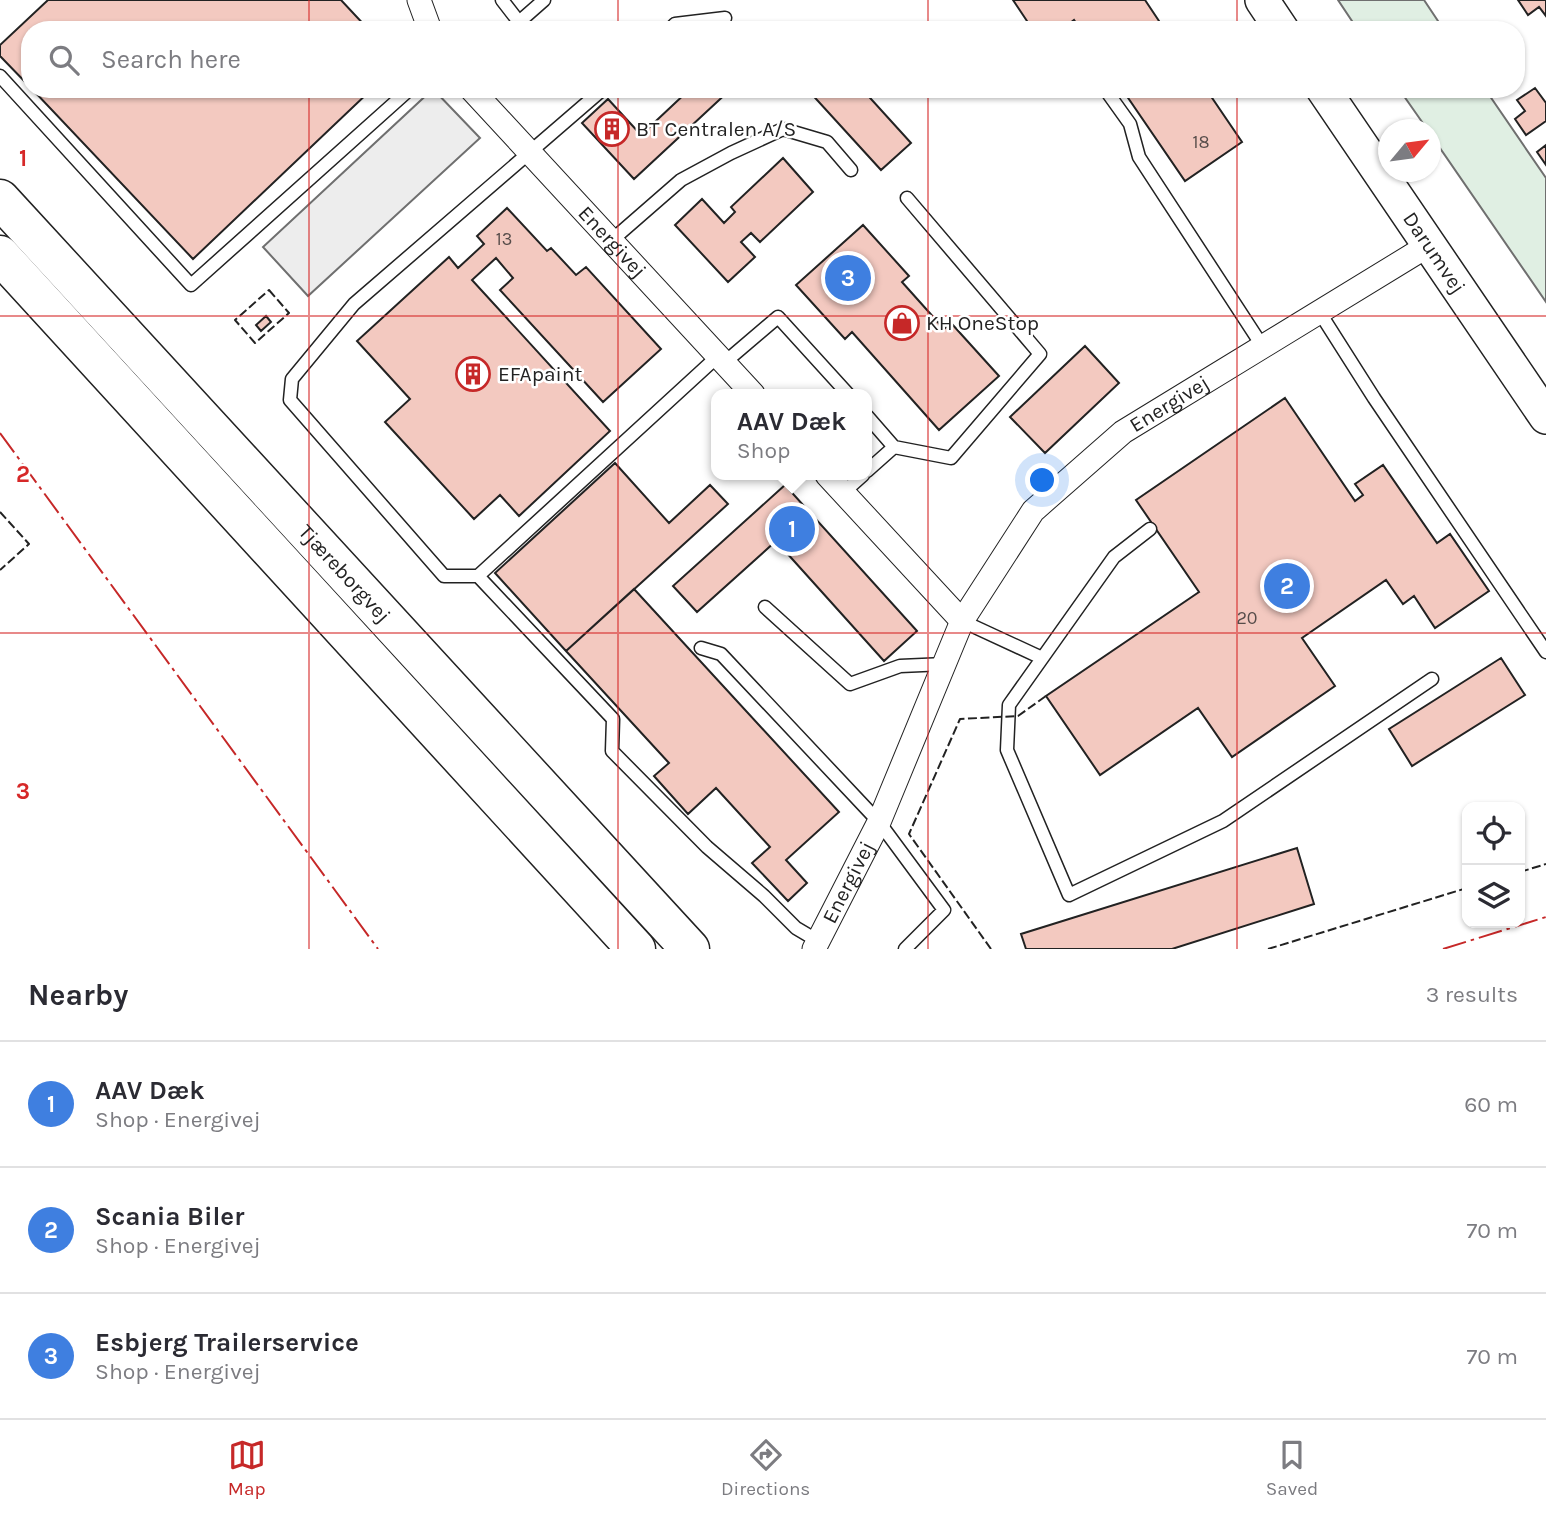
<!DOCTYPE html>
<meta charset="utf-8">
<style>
body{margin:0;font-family:Karla,sans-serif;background:#f2f2f3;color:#2b2b33}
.controls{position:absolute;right:21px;bottom:21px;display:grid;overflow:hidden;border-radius:14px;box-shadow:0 2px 5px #0004}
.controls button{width:63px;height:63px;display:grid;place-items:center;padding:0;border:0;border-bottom:2px solid #e1e1e2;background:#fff;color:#2b2b33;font:35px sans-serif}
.compass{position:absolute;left:1378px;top:119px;width:63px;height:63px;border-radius:50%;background:#fff;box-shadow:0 2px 5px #0004;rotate:61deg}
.you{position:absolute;left:1043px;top:481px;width:24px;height:24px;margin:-18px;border:5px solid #fff;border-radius:50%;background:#1a73e8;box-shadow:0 0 0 10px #1a73e833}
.badge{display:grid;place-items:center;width:46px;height:46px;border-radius:50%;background:#c62828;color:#fff;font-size:23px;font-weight:700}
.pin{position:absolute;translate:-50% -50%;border:4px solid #fff;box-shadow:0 2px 7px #0006}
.popup{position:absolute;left:711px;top:389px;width:161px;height:91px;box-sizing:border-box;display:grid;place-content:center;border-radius:14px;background:#fff;filter:drop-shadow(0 2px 5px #0005);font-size:23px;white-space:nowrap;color:#7c7c81}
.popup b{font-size:26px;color:#2b2b33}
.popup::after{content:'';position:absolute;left:50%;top:100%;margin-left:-14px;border:14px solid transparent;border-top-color:#fff}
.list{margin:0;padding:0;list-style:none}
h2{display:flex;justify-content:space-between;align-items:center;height:91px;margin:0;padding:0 28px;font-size:30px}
h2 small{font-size:23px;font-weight:400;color:#7c7c81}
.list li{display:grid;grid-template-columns:46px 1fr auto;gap:21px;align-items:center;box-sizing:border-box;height:126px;padding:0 28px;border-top:2px solid #e1e1e2}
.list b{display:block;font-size:26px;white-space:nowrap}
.list p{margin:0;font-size:23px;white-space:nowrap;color:#7c7c81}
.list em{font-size:23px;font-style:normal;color:#7c7c81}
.icon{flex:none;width:38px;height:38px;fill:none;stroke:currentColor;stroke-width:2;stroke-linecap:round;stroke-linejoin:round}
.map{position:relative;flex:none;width:1546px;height:949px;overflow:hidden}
.search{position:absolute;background:#fff;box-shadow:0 2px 5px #0004;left:21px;right:21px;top:21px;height:77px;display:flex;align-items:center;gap:18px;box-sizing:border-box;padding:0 24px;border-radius:28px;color:#7c7c81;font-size:26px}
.sheet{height:469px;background:#fff}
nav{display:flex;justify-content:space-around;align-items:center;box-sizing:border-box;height:98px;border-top:2px solid #e1e1e2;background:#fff;font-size:19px;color:#7c7c81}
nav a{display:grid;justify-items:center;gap:4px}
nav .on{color:#c62828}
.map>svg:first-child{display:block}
.green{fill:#e0efe3;stroke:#6f6f6f;stroke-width:2}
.parking{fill:#ededed;stroke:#6f6f6f;stroke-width:2}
.building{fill:#f3c9c0;stroke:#222;stroke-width:2}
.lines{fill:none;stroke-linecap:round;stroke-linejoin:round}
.lane-casing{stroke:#222;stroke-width:15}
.street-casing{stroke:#222;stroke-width:25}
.secondary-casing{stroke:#222;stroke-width:36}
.highway-casing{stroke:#222;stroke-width:41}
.lane{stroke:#fff;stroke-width:12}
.street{stroke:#fff;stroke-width:23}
.secondary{stroke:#fff;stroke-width:33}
.highway{stroke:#fff;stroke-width:38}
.fence{stroke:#222;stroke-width:2;stroke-dasharray:9 3.5;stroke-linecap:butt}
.power{stroke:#c62828;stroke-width:2;stroke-dasharray:24 5 3.5 5;stroke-linecap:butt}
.grid{fill:none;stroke:#d62828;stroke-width:2;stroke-opacity:0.55}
.labels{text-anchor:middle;stroke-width:5;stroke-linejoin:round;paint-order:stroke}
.number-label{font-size:18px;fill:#564c4a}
.poi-label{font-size:21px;fill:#222;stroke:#fff;text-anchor:start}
.street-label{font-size:21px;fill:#222;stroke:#fff}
.grid-label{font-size:23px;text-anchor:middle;font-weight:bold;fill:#d62828;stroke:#fff;stroke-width:5;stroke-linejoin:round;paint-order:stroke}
</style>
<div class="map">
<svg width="1546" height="949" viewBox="0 0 1546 949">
<rect width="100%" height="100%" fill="#fff"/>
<!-- green -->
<path class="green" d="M1338,0H1424L1444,30H1358Z
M1399,89H1485L1546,178V302L1431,135L1430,130L1427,129Z"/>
<!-- parking -->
<path class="parking" d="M433,89L480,138L308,296L263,247Z"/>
<!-- building -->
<path class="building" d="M48,0H341L369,30H30V87L0,56V45Z
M1013,0H1145L1165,30H1081L1074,20L1061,30H1033Z
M1518,0H1546V16L1539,7L1528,15Z
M1535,88L1546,103V121L1526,135L1515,119L1525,111L1517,100Z
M32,89H372L193,259Z
M690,89H731L634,179L582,123L608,99L641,135Z
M807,89H862L911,143L881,170Z
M1122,89H1206L1242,142L1185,181Z
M1546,145V165L1537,152Z
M783,158L813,192L760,242L751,233L741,242L755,257L728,282L675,225L702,199L724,223L735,212L731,207Z
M507,208L547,251L551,248L576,275L586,267L661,349L603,402L500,290L513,278L496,258L472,280L610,431L519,516L500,495L474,519L385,422L410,399L357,341L449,257L458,268L484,244L477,236Z
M863,225L909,276L902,282L944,329L951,323L999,376L939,430L852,332L845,339L796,285Z
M266,316L271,322L261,331L256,325Z
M1085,346L1119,383L1045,453L1010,417Z
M1285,398L1355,501L1363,495L1355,484L1383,465L1437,543L1450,534L1489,591L1435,628L1414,596L1403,604L1386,580L1302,638L1335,686L1232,757L1198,708L1100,775L1046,696L1199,592L1136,500Z
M615,463L669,523L710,485L728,504L566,651L495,573Z
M785,485L917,631L884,661L776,541L697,612L673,586Z
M634,589L839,812L786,860L807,883L788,901L752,863L770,847L716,788L688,814L654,776L669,763L566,651Z
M1501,658L1525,695L1412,766L1389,729Z
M1297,848L1314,904L1172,949H1026L1021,934Z"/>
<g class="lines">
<!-- lane casing -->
<g class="lane-casing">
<path id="lane" d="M502,0L519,22L544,0
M669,30L675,24L725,18
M0,76L191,285L410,89
M603,89L354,304L292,379L290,400L444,576H478L613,719L612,751L707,847L764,896L796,928L818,941
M1105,89L1130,124L1139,157L1263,347
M611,241L681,180L731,153L783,129L827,142L851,170
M1320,313L1374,398L1546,652
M724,363L778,317L848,394
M867,416L894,447L867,471
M894,447L951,458L1040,354L907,198
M844,492L863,475
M1150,529L1114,557L1009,705L1007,750L1069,895L1223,821L1432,679
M478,576L718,356
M765,607L850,684L900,666L945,664
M962,621L1042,658
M701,648L721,654L879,822L944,910L905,949"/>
</g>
<!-- street casing -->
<g class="street-casing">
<g id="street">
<path d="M419,0L430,30"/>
<path id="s1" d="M471,89L753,394"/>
<path d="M827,475L962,621"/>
<path id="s2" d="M814,949L879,822L962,621L1033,511L1123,432L1429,245"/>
</g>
</g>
<!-- secondary casing -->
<g class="secondary-casing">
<g id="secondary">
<path d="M1262,0L1282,30"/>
<path id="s3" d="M1323,89L1546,417"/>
</g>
</g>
<!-- highway casing -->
<g class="highway-casing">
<g id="highway">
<path id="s4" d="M0,199L690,949"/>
<path d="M0,255L636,949"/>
</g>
</g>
<!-- lane -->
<use href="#lane" class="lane"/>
<!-- street -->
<use href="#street" class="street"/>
<!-- secondary -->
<use href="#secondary" class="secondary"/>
<!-- highway -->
<use href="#highway" class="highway"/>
<!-- fence -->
<path class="fence" d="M269,290L289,313L255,343L235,320Z
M0,512L29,544L0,570
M1520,872L1546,864
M991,949L909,834L960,719L1018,716L1046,696
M1268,949L1467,888"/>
<!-- power -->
<path class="power" d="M0,433L378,949
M1443,949L1546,917"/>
</g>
<!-- grid -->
<path class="grid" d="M309,0V30M618,0V30M928,0V30M1237,0V30M309,89V949M618,89V949M928,89V949M1237,89V949M0,316H1546M0,633H1546"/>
<!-- icons -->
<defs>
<g id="building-ring" transform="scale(1.75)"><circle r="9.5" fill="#fff" stroke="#c62828" stroke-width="1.5"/><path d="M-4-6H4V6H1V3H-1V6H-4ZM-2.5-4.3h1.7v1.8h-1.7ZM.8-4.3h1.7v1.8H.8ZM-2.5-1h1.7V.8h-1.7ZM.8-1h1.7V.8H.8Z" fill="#c62828"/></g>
<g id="shop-ring" transform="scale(1.75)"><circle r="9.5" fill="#fff" stroke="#c62828" stroke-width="1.5"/><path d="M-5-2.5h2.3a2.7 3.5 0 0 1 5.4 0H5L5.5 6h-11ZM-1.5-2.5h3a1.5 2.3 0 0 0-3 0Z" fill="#c62828"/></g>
</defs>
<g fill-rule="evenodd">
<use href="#building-ring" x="612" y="129"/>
<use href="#shop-ring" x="902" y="323"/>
<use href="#building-ring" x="473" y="374"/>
</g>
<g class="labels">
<!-- number labels -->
<g class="number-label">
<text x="1201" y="148">18</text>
<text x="504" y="245">13</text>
<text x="1247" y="624">20</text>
</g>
<!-- poi labels -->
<g class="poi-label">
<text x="636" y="136">BT Centralen A/S</text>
<text x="926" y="330">KH OneStop</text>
<text x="498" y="381">EFApaint</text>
</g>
<!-- street labels -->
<g class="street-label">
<text dy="7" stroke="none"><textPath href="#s1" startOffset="208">Energivej</textPath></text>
<text dy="7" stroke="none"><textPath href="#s3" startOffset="198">Darumvej</textPath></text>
<text dy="7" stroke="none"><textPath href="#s2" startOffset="665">Energivej</textPath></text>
<text dy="7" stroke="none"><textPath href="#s4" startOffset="509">Tjæreborgvej</textPath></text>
<text dy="7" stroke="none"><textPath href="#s2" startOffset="75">Energivej</textPath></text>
</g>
</g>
<g class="grid-label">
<text x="23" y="166">1</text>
<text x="23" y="482">2</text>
<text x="23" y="799">3</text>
</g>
</svg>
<div class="controls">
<button><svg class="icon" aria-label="locate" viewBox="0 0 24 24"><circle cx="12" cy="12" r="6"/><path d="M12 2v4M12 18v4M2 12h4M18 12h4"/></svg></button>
<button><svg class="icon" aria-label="layers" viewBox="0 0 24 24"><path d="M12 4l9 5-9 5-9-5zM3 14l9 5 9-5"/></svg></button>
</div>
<svg class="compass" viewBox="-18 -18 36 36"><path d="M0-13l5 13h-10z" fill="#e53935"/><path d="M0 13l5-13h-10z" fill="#7c7c81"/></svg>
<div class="you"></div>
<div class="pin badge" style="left:792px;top:529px;background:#3f7fe0">1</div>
<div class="popup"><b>AAV Dæk</b>Shop</div>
<div class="pin badge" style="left:1287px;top:586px;background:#3f7fe0">2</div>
<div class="pin badge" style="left:848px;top:278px;background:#3f7fe0">3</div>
<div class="search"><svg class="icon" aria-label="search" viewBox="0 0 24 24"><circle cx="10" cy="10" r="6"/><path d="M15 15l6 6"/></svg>Search here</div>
</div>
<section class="sheet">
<h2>Nearby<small>3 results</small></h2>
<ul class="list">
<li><span class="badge" style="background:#3f7fe0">1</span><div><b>AAV Dæk</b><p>Shop · Energivej</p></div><em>60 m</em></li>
<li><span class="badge" style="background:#3f7fe0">2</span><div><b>Scania Biler</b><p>Shop · Energivej</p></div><em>70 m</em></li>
<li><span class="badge" style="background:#3f7fe0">3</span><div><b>Esbjerg Trailerservice</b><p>Shop · Energivej</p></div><em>70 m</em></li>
</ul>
</section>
<nav>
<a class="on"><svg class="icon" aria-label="map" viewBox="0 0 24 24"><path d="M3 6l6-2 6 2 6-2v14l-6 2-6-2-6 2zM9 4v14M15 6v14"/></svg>Map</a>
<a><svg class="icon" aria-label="directions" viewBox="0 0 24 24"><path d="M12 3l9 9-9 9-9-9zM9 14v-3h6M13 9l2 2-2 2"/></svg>Directions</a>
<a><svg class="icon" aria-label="saved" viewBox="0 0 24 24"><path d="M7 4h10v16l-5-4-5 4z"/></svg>Saved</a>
</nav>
